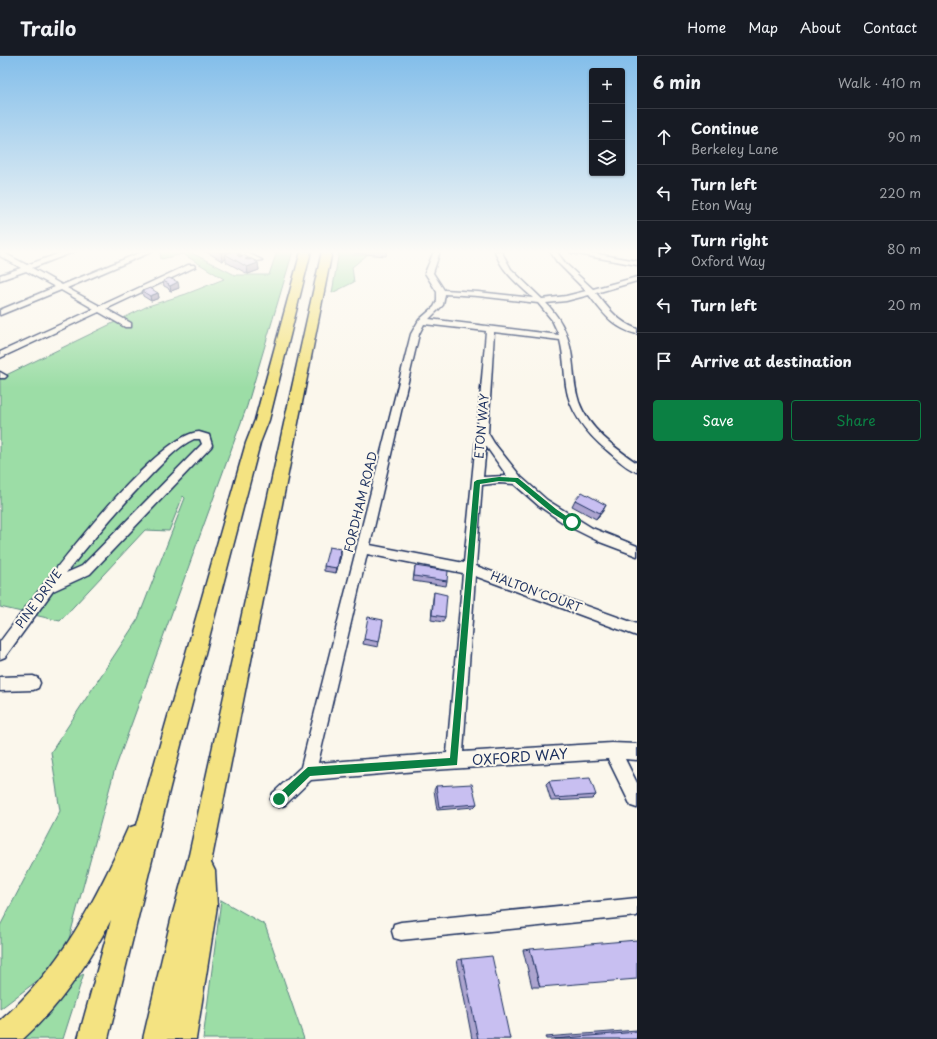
<!DOCTYPE html>
<meta charset="utf-8">
<style>
body{margin:0;font-family:"Playpen Sans",sans-serif;background:#20242c;color:#f1f3f6}
.controls{position:absolute;right:12px;top:12px;display:grid;overflow:hidden;border-radius:4px;box-shadow:0 1px 3px #0004}
.controls button{width:36px;height:36px;display:grid;place-items:center;padding:0;border:0;border-bottom:1px solid #363941;background:#171b24;color:#f1f3f6;font:20px sans-serif}
.stop{position:absolute;width:12px;height:12px;margin:-9px;border:3px solid #0b8043;border-radius:50%;background:#fff}
.stop.end{background:#0b8043;border-color:#fff;box-shadow:0 1px 4px #0008}
.list{margin:0;padding:0;list-style:none}
h2{display:flex;justify-content:space-between;align-items:center;height:52px;margin:0;padding:0 16px;font-size:17px}
h2 small{font-size:13px;font-weight:400;color:#9ea1a6}
.list li{display:grid;grid-template-columns:26px 1fr auto;gap:12px;align-items:center;box-sizing:border-box;height:56px;padding:0 16px;border-top:1px solid #363941}
.list b{display:block;font-size:15px;white-space:nowrap}
.list p{margin:0;font-size:13px;white-space:nowrap;color:#9ea1a6}
.list em{font-size:13px;font-style:normal;color:#9ea1a6}
.actions{display:flex;gap:8px;padding:12px 16px}
.actions a{flex:1;padding:9px 0;border:1px solid #0b8043;border-radius:4px;text-align:center;font-size:14px;color:#0b8043}
.actions .main{background:#0b8043;color:#fff}
.icon{flex:none;width:22px;height:22px;fill:none;stroke:currentColor;stroke-width:2;stroke-linecap:round;stroke-linejoin:round}
.map{position:relative;flex:none;width:637px;height:983px;overflow:hidden}
header{display:flex;align-items:center;gap:24px;box-sizing:border-box;height:56px;padding:0 20px;background:#171b24;border-bottom:1px solid #363941}
header strong{font-size:19px}
nav{display:flex;gap:22px;margin-inline-start:auto;font-size:14px}
main{display:flex}
aside{flex:1;background:#171b24}
.map>svg:first-child{display:block}
.green{fill:#9cdda6;stroke:#5c8682}
.lines{fill:none;stroke-linecap:round;stroke-linejoin:round}
.minor-casing{stroke:#1b2f5e;stroke-width:3}
.highway-casing{stroke:#1b2f5e;stroke-width:3}
.minor{fill:#fbf7ec;fill-rule:evenodd}
.highway{fill:#f4e382;fill-rule:evenodd}
.wall{fill:#aca4cf;stroke:#1b2f5e}
.shaded-wall{fill:#8c86a9;stroke:#1b2f5e}
.building{fill:#c8bff1;stroke:#1b2f5e}
.route{fill:#0b8043}
.labels{text-anchor:middle;stroke-width:4;stroke-linejoin:round;paint-order:stroke}
.street-label{font-size:12px;fill:#1b2f5e;stroke:#fbf7ec}
.near-street-label{font-size:14px;fill:#1b2f5e;stroke:#fbf7ec}
</style>
<header>
<strong>Trailo</strong>
<nav><a>Home</a><a>Map</a><a>About</a><a>Contact</a></nav>
</header>
<main>
<div class="map">
<svg width="637" height="983" viewBox="0 0 637 983">
<rect width="100%" height="100%" fill="#fbf7ec"/>
<filter id="ink" filterUnits="userSpaceOnUse"><feTurbulence type="fractalNoise" baseFrequency=".025" numOctaves="2"/><feDisplacementMap in="SourceGraphic" scale="8" xChannelSelector="R" yChannelSelector="G"/><feConvolveMatrix kernelMatrix="1 2 1 2 8 2 1 2 1" color-interpolation-filters="sRGB"/></filter>
<g filter="url(#ink)">
<!-- green -->
<path class="green" d="M160,195H188L235,219H269L277,195H293L247,350L114,716L63,905L0,953V870L60,755L51,696L138,563L185,442L183,440L169,475L145,474L60,565L0,551V322L148,250L186,238L224,223L183,198L161,203Z
M339,195H350L352,199H367L352,211L354,226L332,237Z
M221,844L265,869L304,983H203Z
M84,917L63,983H4Z"/>
<g class="lines">
<!-- minor casing -->
<g class="minor-casing">
<path id="minor" d="M0,195L27,209L66,195H74L73,196L32,212L62,229L144,195H152L151,196L67,232L100,250L188,209H194L195,211L106,253L131,267V271H125L99,256L0,302V296L94,253L61,234L0,259V254L55,231L26,215L0,224V219L21,212L0,200Z
M235,195H243L262,204L257,205L236,196Z
M434,195H440L433,217L444,234L478,236L533,242C518,228 501,215 495,195H501L511,213L542,243L566,240L586,235L557,206L550,195H556L566,208L593,233L637,221V225L596,237C608,252 618,266 637,273V278C614,273 603,257 589,239L566,245L546,247C564,266 571,285 573,310C574,322 575,334 579,346C589,373 614,391 637,407V416C627,413 617,403 609,396C588,379 570,358 566,330C564,315 564,299 560,284L494,276L488,377L494,387L521,421L547,444L592,472L637,490V500L600,486L568,470L539,450L514,428L499,427L482,429L476,510L637,568V580L475,520L463,696L612,687L637,688V704L625,703L637,727V752L631,750L608,703L417,715L311,724L285,749L279,751L273,749L271,743L273,737L301,711L411,278L419,264L434,251L437,245V236L425,217ZM445,238L478,240L538,247L552,264L559,279L429,263L443,249ZM424,268L486,275C480,352 471,430 464,507L370,489L419,278ZM486,390L507,420L483,421ZM367,498L463,517L447,697L318,707Z
M569,195H581L637,205V209L572,197Z
M0,316L7,320L5,322H0Z
M199,376L209,379L212,389L211,391L90,518L53,535L5,601L0,603V586C30,546 153,378 199,376ZM194,383H200L202,388L82,510L66,517C93,483 121,450 152,418C165,405 177,391 194,383Z
M33,620L38,622L40,627L38,632L33,634L0,635V621Z
M637,842V860L401,884L394,882L392,875L394,868L401,866Z"/>
</g>
<!-- highway casing -->
<g class="highway-casing">
<path id="highway" d="M301,195H311L269,364L260,387L170,731L108,983H78L111,864C88,908 60,950 23,983H0V965C60,913 96,844 128,772L137,769L246,387L255,364Z
M322,195H332L211,807L215,815L217,850L196,983H143L171,864L189,799Z"/>
</g>
<!-- minor -->
<use href="#minor" class="minor"/>
<!-- highway -->
<use href="#highway" class="highway"/>
</g>
<!-- wall -->
<path class="wall" d="M205,195H231V196L240,198V201L248,202V204L258,207L259,214L248,218L226,206V203L222,205Z
M353,195H387L386,200L353,197Z
M163,225L179,232L171,235L169,234L168,232L164,230Z
M142,235L158,237L159,242L151,245L143,240Z
M575,444L603,455L596,463L572,450Z
M341,493V499L336,517L324,515V510Z
M415,510L447,525L446,530L413,525Z
M434,536L445,561L443,566L431,564L433,542Z
M383,564L378,591L363,588L364,583Z
M549,725L596,739L592,743L551,745L546,728Z
M436,730L477,748L474,751L437,754L434,734Z
M530,893L540,931H532L523,894Z
M462,903L510,983H472L457,904Z
M637,974V983H546L545,981Z"/>
<!-- shaded-wall -->
<path class="shaded-wall" d="M228,195H231V201L225,198L226,203L222,205L221,197Z
M258,207L259,214L248,218L247,211Z
M178,226L179,232L171,235L170,230Z
M158,237L159,242L151,245L150,240Z
M606,449L603,455L596,463L600,457Z
M341,493V499L336,517L337,512Z"/>
<!-- building -->
<path class="building" d="M217,195H228L221,197Z
M234,195L240,198L237,199L240,201L244,199L248,202L245,203L248,204L252,203L258,207L247,211L225,198Z
M169,222L178,226L170,230L168,229L169,228L163,225Z
M150,232L158,237L150,240L142,235Z
M582,436L606,449L600,457L575,444Z
M329,491L341,493L337,512L324,510Z
M415,510L448,515L447,525L414,520Z
M434,536L447,539L445,561L432,559Z
M368,561L383,564L379,586L364,583Z
M590,722L596,739L555,742L549,725Z
M472,728L477,748L439,751L436,730Z
M637,884V923L540,931L530,893Z
M492,900L510,983H478L462,903Z
M637,976V983H554Z"/>
</g>
<!-- sky -->
<linearGradient id="sky" x2="0" y2="1"><stop stop-color="#83beea"/><stop offset="0.59" stop-color="#fdfbf6"/><stop offset="1" stop-color="#fdfbf6" stop-opacity="0"/></linearGradient>
<rect width="637" height="332" fill="url(#sky)"/>
<!-- route -->
<path class="route" d="M499,421L518,422L556,453L575,466L572,469L570,468L552,457L515,426L499,425L480,428L457,709L310,720L282,747L279,748L276,747L275,743L276,740L308,711L450,702L474,426L477,424Z"/>
<g class="labels">
<!-- street labels -->
<g class="street-label">
<text transform="translate(482 370) rotate(-85)" y="4">ETON WAY</text>
<text transform="translate(361 446) rotate(-76)" y="4">FORDHAM ROAD</text>
<text transform="translate(536 536) rotate(20)" y="4">HALTON COURT</text>
<text transform="translate(39 543) rotate(-54)" y="4">PINE DRIVE</text>
</g>
<!-- near-street labels -->
<g class="near-street-label">
<text transform="translate(520 701) rotate(-4)" y="5">OXFORD WAY</text>
</g>
</g>
</svg>
<div class="controls">
<button>+</button>
<button>−</button>
<button><svg class="icon" aria-label="layers" viewBox="0 0 24 24"><path d="M12 4l9 5-9 5-9-5zM3 14l9 5 9-5"/></svg></button>
</div>
<div class="stop" style="left:572px;top:466px"></div>
<div class="stop end" style="left:279px;top:743px"></div>
</div>
<aside>
<h2>6 min<small>Walk · 410 m</small></h2>
<ul class="list">
<li><svg class="icon" aria-label="ahead" viewBox="0 0 24 24"><path d="M12 20V5M6 11l6-6 6 6"/></svg><div><b>Continue</b><p>Berkeley Lane</p></div><em>90 m</em></li>
<li><svg class="icon" aria-label="left" viewBox="0 0 24 24"><path d="M17 20v-9H6M10 6l-5 5 5 5"/></svg><div><b>Turn left</b><p>Eton Way</p></div><em>220 m</em></li>
<li><svg class="icon" aria-label="right" viewBox="0 0 24 24"><path d="M7 20v-9h11M14 6l5 5-5 5"/></svg><div><b>Turn right</b><p>Oxford Way</p></div><em>80 m</em></li>
<li><svg class="icon" aria-label="left" viewBox="0 0 24 24"><path d="M17 20v-9H6M10 6l-5 5 5 5"/></svg><div><b>Turn left</b></div><em>20 m</em></li>
<li><svg class="icon" aria-label="arrive" viewBox="0 0 24 24"><path d="M6 21V4h12l-3 4 3 4H6"/></svg><div><b>Arrive at destination</b></div></li>
</ul>
<div class="actions"><a class="main">Save</a><a>Share</a></div>
</aside>
</main>
